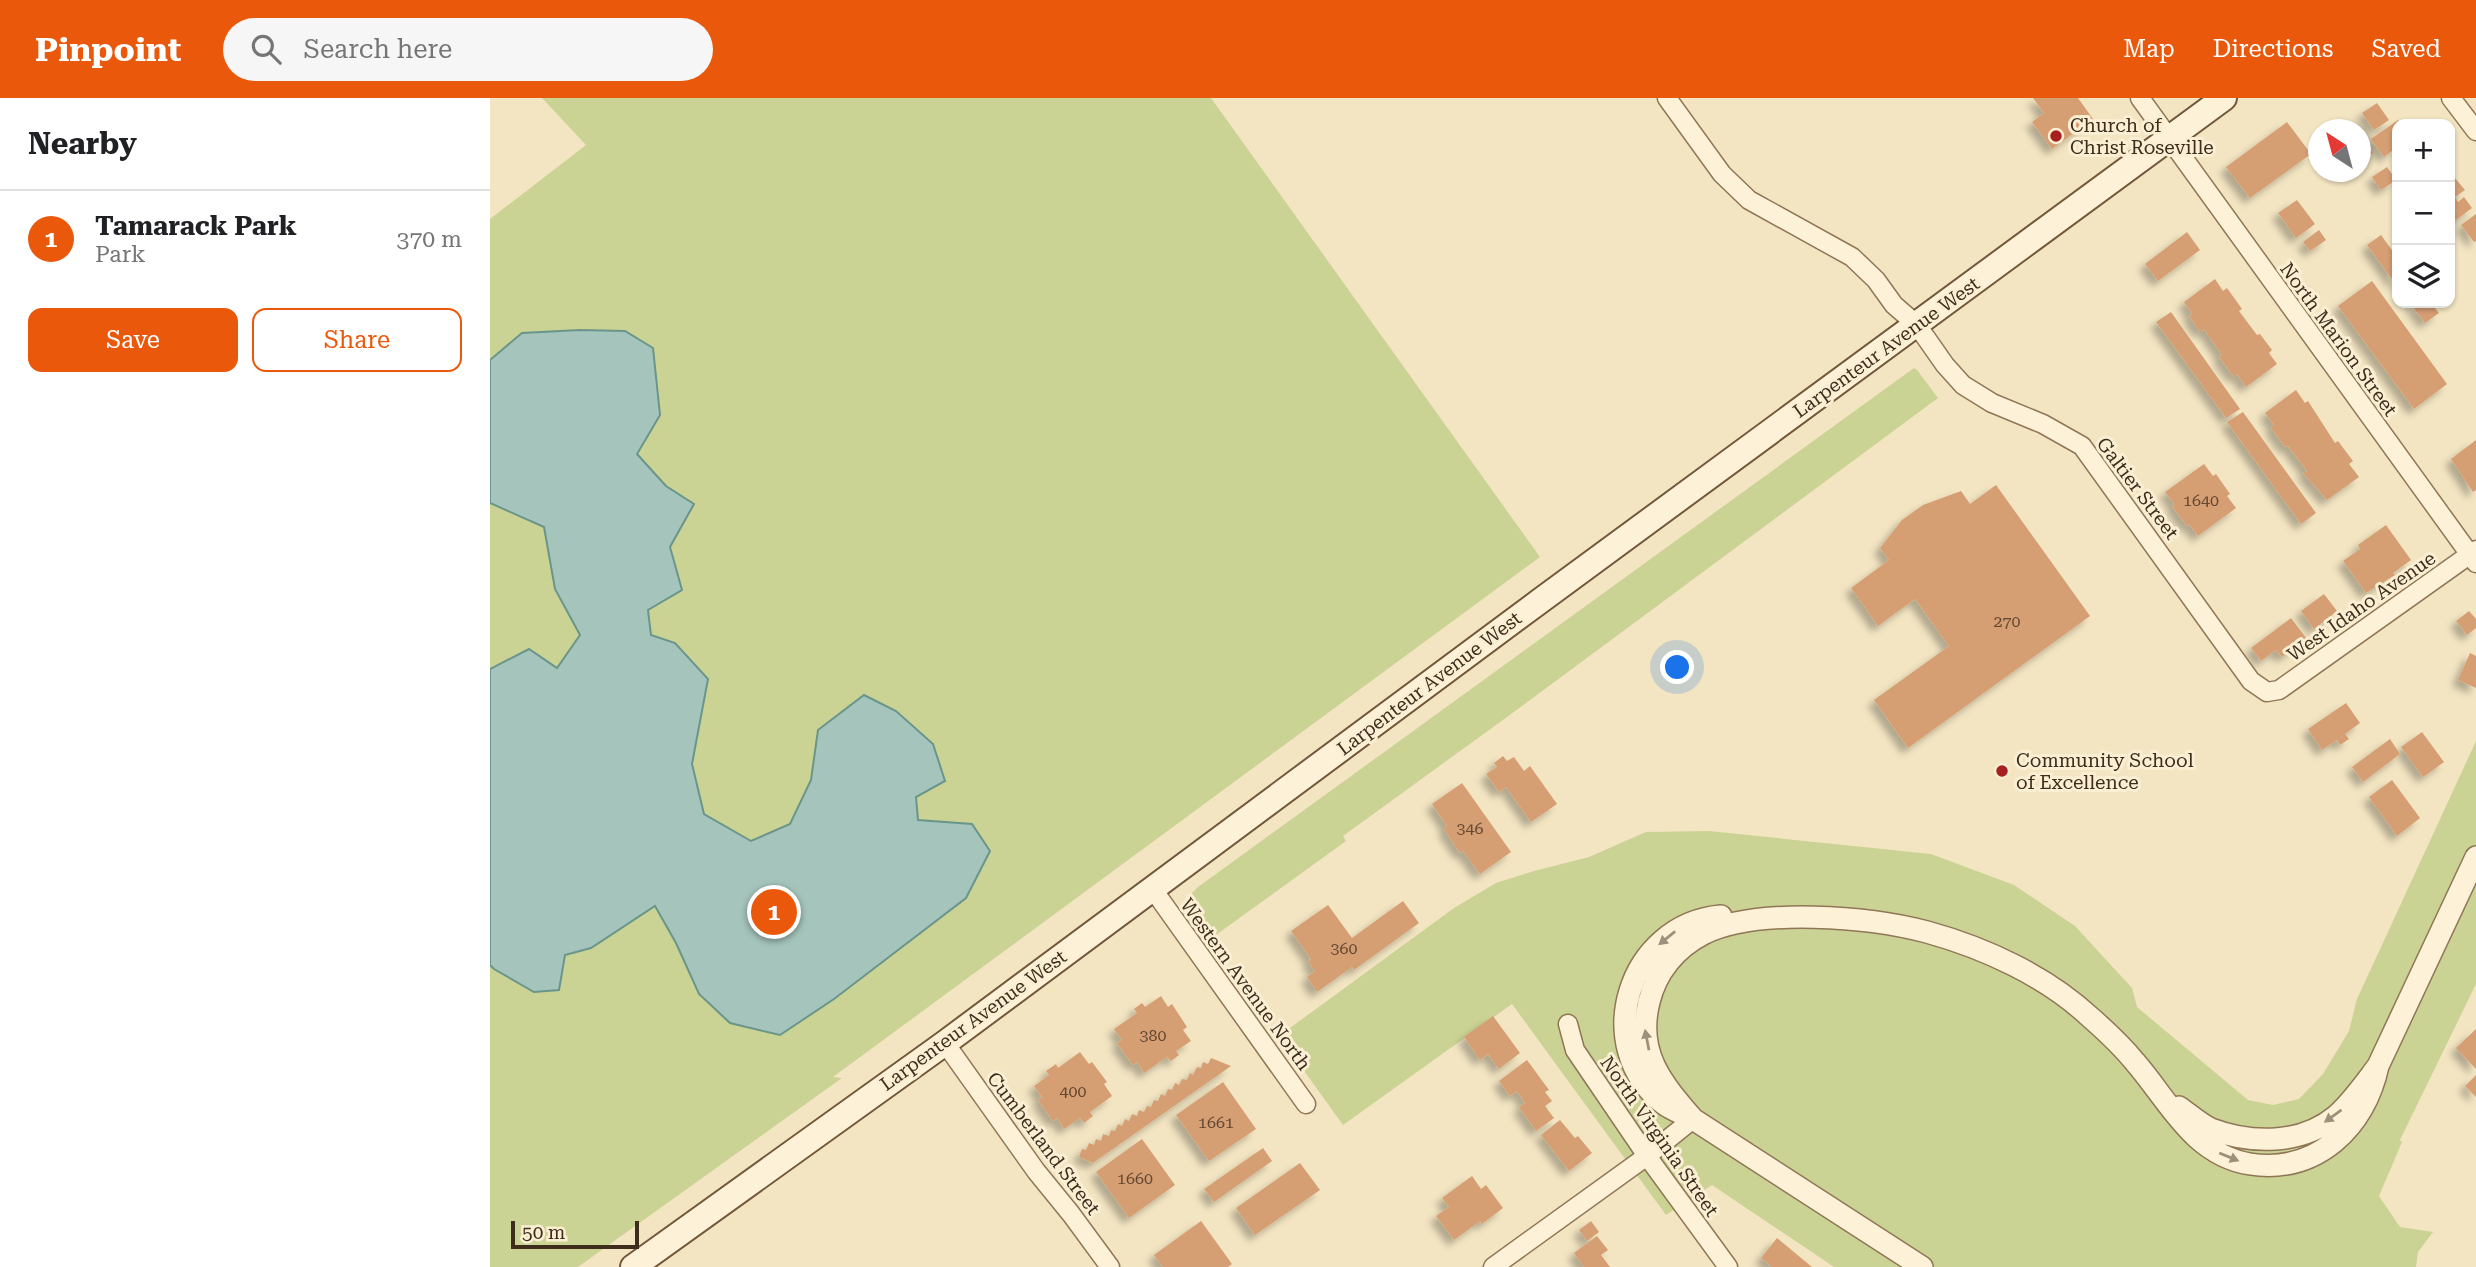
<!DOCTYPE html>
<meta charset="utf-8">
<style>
body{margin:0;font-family:"Roboto Serif",serif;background:#f6f6f6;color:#202124}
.controls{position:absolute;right:21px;top:21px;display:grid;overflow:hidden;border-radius:14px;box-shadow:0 2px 5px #0004}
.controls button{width:63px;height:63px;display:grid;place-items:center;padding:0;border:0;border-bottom:2px solid #e0e0e0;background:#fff;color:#202124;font:35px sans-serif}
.compass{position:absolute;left:1818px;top:21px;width:63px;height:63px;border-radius:50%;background:#fff;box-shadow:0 2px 5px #0004;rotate:324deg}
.scale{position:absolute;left:21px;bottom:18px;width:128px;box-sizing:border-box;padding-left:7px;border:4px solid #3e2d1d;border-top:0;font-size:19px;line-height:24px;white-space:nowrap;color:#3e2d1d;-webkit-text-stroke:5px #faefd3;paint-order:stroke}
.you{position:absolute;left:1188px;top:570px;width:24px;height:24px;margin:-18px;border:5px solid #fff;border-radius:50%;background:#1a73e8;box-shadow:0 0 0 10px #1a73e833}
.badge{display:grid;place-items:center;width:46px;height:46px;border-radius:50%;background:#ea580c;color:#fff;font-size:23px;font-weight:700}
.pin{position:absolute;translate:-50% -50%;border:4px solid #fff;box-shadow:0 2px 7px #0006}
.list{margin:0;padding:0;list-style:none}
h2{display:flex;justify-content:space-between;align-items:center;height:91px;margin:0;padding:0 28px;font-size:30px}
h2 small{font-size:23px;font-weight:400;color:#757577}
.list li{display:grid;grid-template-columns:46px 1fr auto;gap:21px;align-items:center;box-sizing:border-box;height:98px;padding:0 28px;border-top:2px solid #e0e0e0}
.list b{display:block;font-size:26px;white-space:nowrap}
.list p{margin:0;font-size:23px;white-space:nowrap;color:#757577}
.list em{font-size:23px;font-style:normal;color:#757577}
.actions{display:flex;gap:14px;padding:21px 28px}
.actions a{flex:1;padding:16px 0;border:2px solid #ea580c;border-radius:14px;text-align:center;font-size:24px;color:#ea580c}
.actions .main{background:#ea580c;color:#fff}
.icon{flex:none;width:38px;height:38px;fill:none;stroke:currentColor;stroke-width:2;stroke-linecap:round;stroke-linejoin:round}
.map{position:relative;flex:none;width:1986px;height:1169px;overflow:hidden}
header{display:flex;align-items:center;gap:42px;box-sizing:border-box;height:98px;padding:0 35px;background:#ea580c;color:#fff}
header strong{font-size:33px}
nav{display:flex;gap:38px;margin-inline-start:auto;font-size:24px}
.search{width:490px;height:63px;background:#f6f6f6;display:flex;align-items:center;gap:18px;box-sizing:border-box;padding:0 24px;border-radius:38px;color:#757577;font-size:26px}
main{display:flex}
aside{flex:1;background:#fff}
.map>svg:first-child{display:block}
.green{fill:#cbd394}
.water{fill:#a5c5bc;stroke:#6a958b;stroke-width:2}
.building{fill:#d69e73;filter:url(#shadow)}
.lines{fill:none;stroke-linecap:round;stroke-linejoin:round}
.minor-casing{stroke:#907657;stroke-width:21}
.tertiary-casing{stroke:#907657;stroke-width:24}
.secondary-casing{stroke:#72573a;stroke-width:28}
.minor{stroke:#fdf2d7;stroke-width:18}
.tertiary{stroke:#fdf2d7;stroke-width:21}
.secondary{stroke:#fdf2d7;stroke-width:24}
.oneway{fill:#9e907a}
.poi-dot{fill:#a6201f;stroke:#faefd3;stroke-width:2.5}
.labels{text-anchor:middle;stroke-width:6;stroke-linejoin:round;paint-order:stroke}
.number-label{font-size:16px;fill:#644932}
.poi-label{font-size:19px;fill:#3e2d1d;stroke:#faefd3;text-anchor:start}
.street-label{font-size:19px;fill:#3e2d1d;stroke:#faefd3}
</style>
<header>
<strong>Pinpoint</strong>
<div class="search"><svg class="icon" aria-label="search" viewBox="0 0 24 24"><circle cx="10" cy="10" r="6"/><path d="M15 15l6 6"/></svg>Search here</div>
<nav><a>Map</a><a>Directions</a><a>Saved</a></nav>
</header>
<main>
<aside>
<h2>Nearby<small></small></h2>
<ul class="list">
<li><span class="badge">1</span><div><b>Tamarack Park</b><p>Park</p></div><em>370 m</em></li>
</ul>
<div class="actions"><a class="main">Save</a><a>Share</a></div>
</aside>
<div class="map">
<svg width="1986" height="1169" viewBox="0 0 1986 1169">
<defs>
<filter id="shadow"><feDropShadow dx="-6" dy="6" stdDeviation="3.5" flood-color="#0004"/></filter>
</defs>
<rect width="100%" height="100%" fill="#f3e5c2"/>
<!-- green -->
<path class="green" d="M52,0H721L1050,459L343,979L352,980L88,1169H0V121L96,47Z
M1424,270L1427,272L1448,300L1017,619L853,738L856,743L719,842L697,810L698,799L708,789Z
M1986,643V886L1910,1042L1912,1044L1889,1098L1910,1129L1943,1134L1928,1154L1926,1169H1344L1222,1087L1176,1117L1022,906L853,1027L789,938L964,810L1006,785L1044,773L1099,759L1156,734L1219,733L1441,756L1524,787L1585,828L1642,890L1647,909L1758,1002L1783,1007L1809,1001L1833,976L1859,933L1867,901Z"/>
<!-- water -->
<path class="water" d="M90,232L135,233L163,250L170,317L147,356L176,388L204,406L180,449L192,492L158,512L161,537L185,545L218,581L202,666L214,716L261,743L300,726L321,682L328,632L374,597L406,613L443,646L455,683L426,699L428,722L482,726L500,753L476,800L344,901L290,937L240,925L209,896L186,845L165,808L101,850L75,857L69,892L44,894L4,871L0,867V571L39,551L67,570L90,537L65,491L54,429L0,405V262L32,235Z"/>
<!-- building -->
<path class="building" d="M1543,0H1588L1603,21L1562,51L1542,24L1554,15Z
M1887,5L1899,22L1884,32L1872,15Z
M1908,22L1911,26H1907V49L1894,59L1881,41Z
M1797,24L1821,56L1760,100L1736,69Z
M1877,46L1883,55L1870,65V50Z
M1897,69L1906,82L1891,92L1882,79Z
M1960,74L1975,92L1965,99L1968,104L1974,99L1982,110L1966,122L1960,113Z
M1807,102L1825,126L1806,140L1788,115Z
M1986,116V143L1984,144L1971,127Z
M1829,132L1836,142L1820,153L1813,144Z
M1697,134L1710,152L1668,183L1655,166Z
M1891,137L1907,159V188L1877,147Z
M1725,181L1733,193L1737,190L1752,211L1749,213L1767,237L1770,236L1782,252L1779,255L1787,266L1756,289L1747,276L1744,279L1729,259L1732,257L1714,231L1710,234L1699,218L1702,216L1694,204Z
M1882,183L1957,286L1924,311L1848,208Z
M1920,205H1941L1949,215L1935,225Z
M1681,214L1750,311L1736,320L1666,224Z
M1806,292L1815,305L1818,303L1845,345L1848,343L1863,363L1859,366L1869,379L1837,402L1813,375L1817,373L1798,348L1795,349L1781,330L1784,327L1775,315Z
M1753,314L1826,415L1811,426L1737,324Z
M1986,342V392L1983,394L1961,361Z
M1714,366L1723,378L1726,376L1740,396L1737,398L1746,410L1708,438L1699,426L1697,428L1682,408L1685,407L1675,394Z
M1506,387L1600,518L1418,650L1384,602L1459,548L1425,501L1388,528L1361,490L1399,462L1390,450L1412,422L1433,407L1471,393L1480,406Z
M1896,427L1921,462L1903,475L1905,477L1876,495L1853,463L1870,451L1868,447Z
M1834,496L1847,513L1824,531L1811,513Z
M1979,513L1986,521V530L1977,537L1966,523Z
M1801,520L1817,541L1792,559L1786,552L1771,563L1761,550Z
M1980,555L1986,558V590L1968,582Z
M1856,605L1870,625L1855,636L1859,641L1850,647L1847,642L1832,652L1818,631Z
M1932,634L1954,664L1933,679L1911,649Z
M1900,641L1910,656L1873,684L1862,669Z
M1013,658L1017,663L1024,659L1034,673L1040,668L1067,706L1041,724L1016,689L1009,694L996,676L1007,669L1004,665Z
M1902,682L1930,720L1907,738L1879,699Z
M972,685L1021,754L990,776L973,753L970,755L954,731L957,728L942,706Z
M913,803L929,825L864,872L862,869L827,894L817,879L825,873L818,863L821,861L801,833L838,807L862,840Z
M671,898L678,909L682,906L697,929L693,932L701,943L686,953L689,957L681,963L677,959L654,975L647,964L643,967L627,945L632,942L624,931L647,915L644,911L652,905L655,909Z
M1003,918L1030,955L1009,971L998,956L990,962L974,939Z
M1986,931V971L1966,950Z
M590,954L599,966L602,964L617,984L614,986L622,998L600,1014L603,1018L594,1025L590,1020L574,1031L567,1020L563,1023L548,1002L552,999L544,988L559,977L556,973L566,966L568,970Z
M721,960L741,968L603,1065L589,1059L592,1051L596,1052L599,1045L604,1047L606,1041L611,1043L613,1036L619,1038L621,1032L625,1033L628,1026L632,1028L635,1021L639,1023L642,1016L647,1018L649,1012L654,1014L657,1008L661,1009L664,1002L668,1003L671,996L675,998L678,991L682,992L685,985L689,987L692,981L697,982L700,975L703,977L707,969L711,970L713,964L718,966Z
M1037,962L1059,992L1055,994L1062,1003L1055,1008L1064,1020L1046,1033L1029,1009L1035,1005L1027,993L1020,998L1009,983Z
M1986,977V999L1975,988Z
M733,984L766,1031L719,1063L686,1017Z
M1070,1022L1085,1040L1088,1038L1102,1055L1079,1073L1051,1037Z
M652,1041L685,1087L639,1120L606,1074Z
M773,1050L782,1063L724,1104L714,1091Z
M810,1065L830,1092L765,1137L746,1110Z
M982,1078L991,1091L996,1087L1013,1110L992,1126L990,1123L964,1142L946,1118L959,1109L952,1100Z
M711,1123L742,1166L738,1169H673L664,1157Z
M1101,1123L1109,1134L1097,1143L1089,1132Z
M1107,1138L1118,1152L1111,1157L1120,1169H1094L1084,1155Z
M1287,1140L1322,1169H1282L1271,1160Z"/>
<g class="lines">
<!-- minor casing -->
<g class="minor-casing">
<path id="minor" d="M1177,0L1232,76L1259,102L1362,159L1386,182L1404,207L1427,227L1455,267L1473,287L1502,305L1553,326L1592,348L1761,583L1777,594L1789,592L1986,452
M1650,0L1986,465
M1961,0L1986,33
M662,790L816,1006
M1078,926L1085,952L1157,1058L1238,1169
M455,945L546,1073L581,1116L620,1169
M1003,1169L1157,1058L1203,1021"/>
</g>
<!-- tertiary casing -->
<g class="tertiary-casing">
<path id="tertiary" d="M1231,818C1138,826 1100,948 1174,1006C1182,1012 1194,1016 1203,1021L1432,1169
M1689,1009C1699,1016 1710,1026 1721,1031C1761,1046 1811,1047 1846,1018C1862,1004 1875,985 1888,968L1986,759
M1203,1021C1172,985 1146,955 1159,904C1166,874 1186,850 1213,836C1267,809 1380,819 1437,834C1495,850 1556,878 1600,919C1616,933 1632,948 1645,964C1679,1003 1703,1057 1760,1066C1827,1076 1875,1029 1888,968"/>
</g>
<!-- secondary casing -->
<g class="secondary-casing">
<path id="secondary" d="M143,1169L455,945L1050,503L1734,0"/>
</g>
<!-- minor -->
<use href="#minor" class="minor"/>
<!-- tertiary -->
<use href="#tertiary" class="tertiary"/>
<!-- secondary -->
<use href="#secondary" class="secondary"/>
</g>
<!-- one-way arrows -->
<defs><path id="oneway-solid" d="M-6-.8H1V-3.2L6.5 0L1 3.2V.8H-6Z" transform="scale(1.75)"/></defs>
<g class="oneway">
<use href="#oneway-solid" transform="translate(1177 840) rotate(141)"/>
<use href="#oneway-solid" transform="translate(1157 942) rotate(-101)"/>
<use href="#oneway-solid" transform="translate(1843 1018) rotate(144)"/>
<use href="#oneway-solid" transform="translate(1739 1059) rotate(22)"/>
</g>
<!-- markers -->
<g class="poi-dot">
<circle cx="1566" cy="38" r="7"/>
<circle cx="1512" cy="673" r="7"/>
</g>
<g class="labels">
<!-- number labels -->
<g class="number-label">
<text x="1711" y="408">1640</text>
<text x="1517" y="529">270</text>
<text x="980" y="736">346</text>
<text x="854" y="856">360</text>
<text x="663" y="943">380</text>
<text x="583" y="999">400</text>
<text x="726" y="1030">1661</text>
<text x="645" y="1086">1660</text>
</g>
<!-- poi labels -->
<g class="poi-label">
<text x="1580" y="34">Church of<tspan x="1580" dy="22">Christ Roseville</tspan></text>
<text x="1526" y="669">Community School<tspan x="1526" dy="22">of Excellence</tspan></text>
</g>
<!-- street labels -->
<g class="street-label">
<text transform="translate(1849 241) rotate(54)" y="7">North Marion Street</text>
<text transform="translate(1396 249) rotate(-36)" y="7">Larpenteur Avenue West</text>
<text transform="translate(1648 390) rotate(53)" y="7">Galtier Street</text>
<text transform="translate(1871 508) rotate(-35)" y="7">West Idaho Avenue</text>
<text transform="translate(939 585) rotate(-37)" y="7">Larpenteur Avenue West</text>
<text transform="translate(756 886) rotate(54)" y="7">Western Avenue North</text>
<text transform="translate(483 922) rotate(-36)" y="7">Larpenteur Avenue West</text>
<text transform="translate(1170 1038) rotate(55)" y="7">North Virginia Street</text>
<text transform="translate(554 1045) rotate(53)" y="7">Cumberland Street</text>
</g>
</g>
</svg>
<div class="controls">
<button>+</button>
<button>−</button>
<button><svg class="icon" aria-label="layers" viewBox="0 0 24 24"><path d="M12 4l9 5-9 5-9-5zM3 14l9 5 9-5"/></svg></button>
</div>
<svg class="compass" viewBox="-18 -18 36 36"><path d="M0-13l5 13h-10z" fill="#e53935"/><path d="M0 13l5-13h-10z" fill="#757577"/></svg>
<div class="scale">50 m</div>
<div class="you"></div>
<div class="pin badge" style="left:284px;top:814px">1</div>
</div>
</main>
